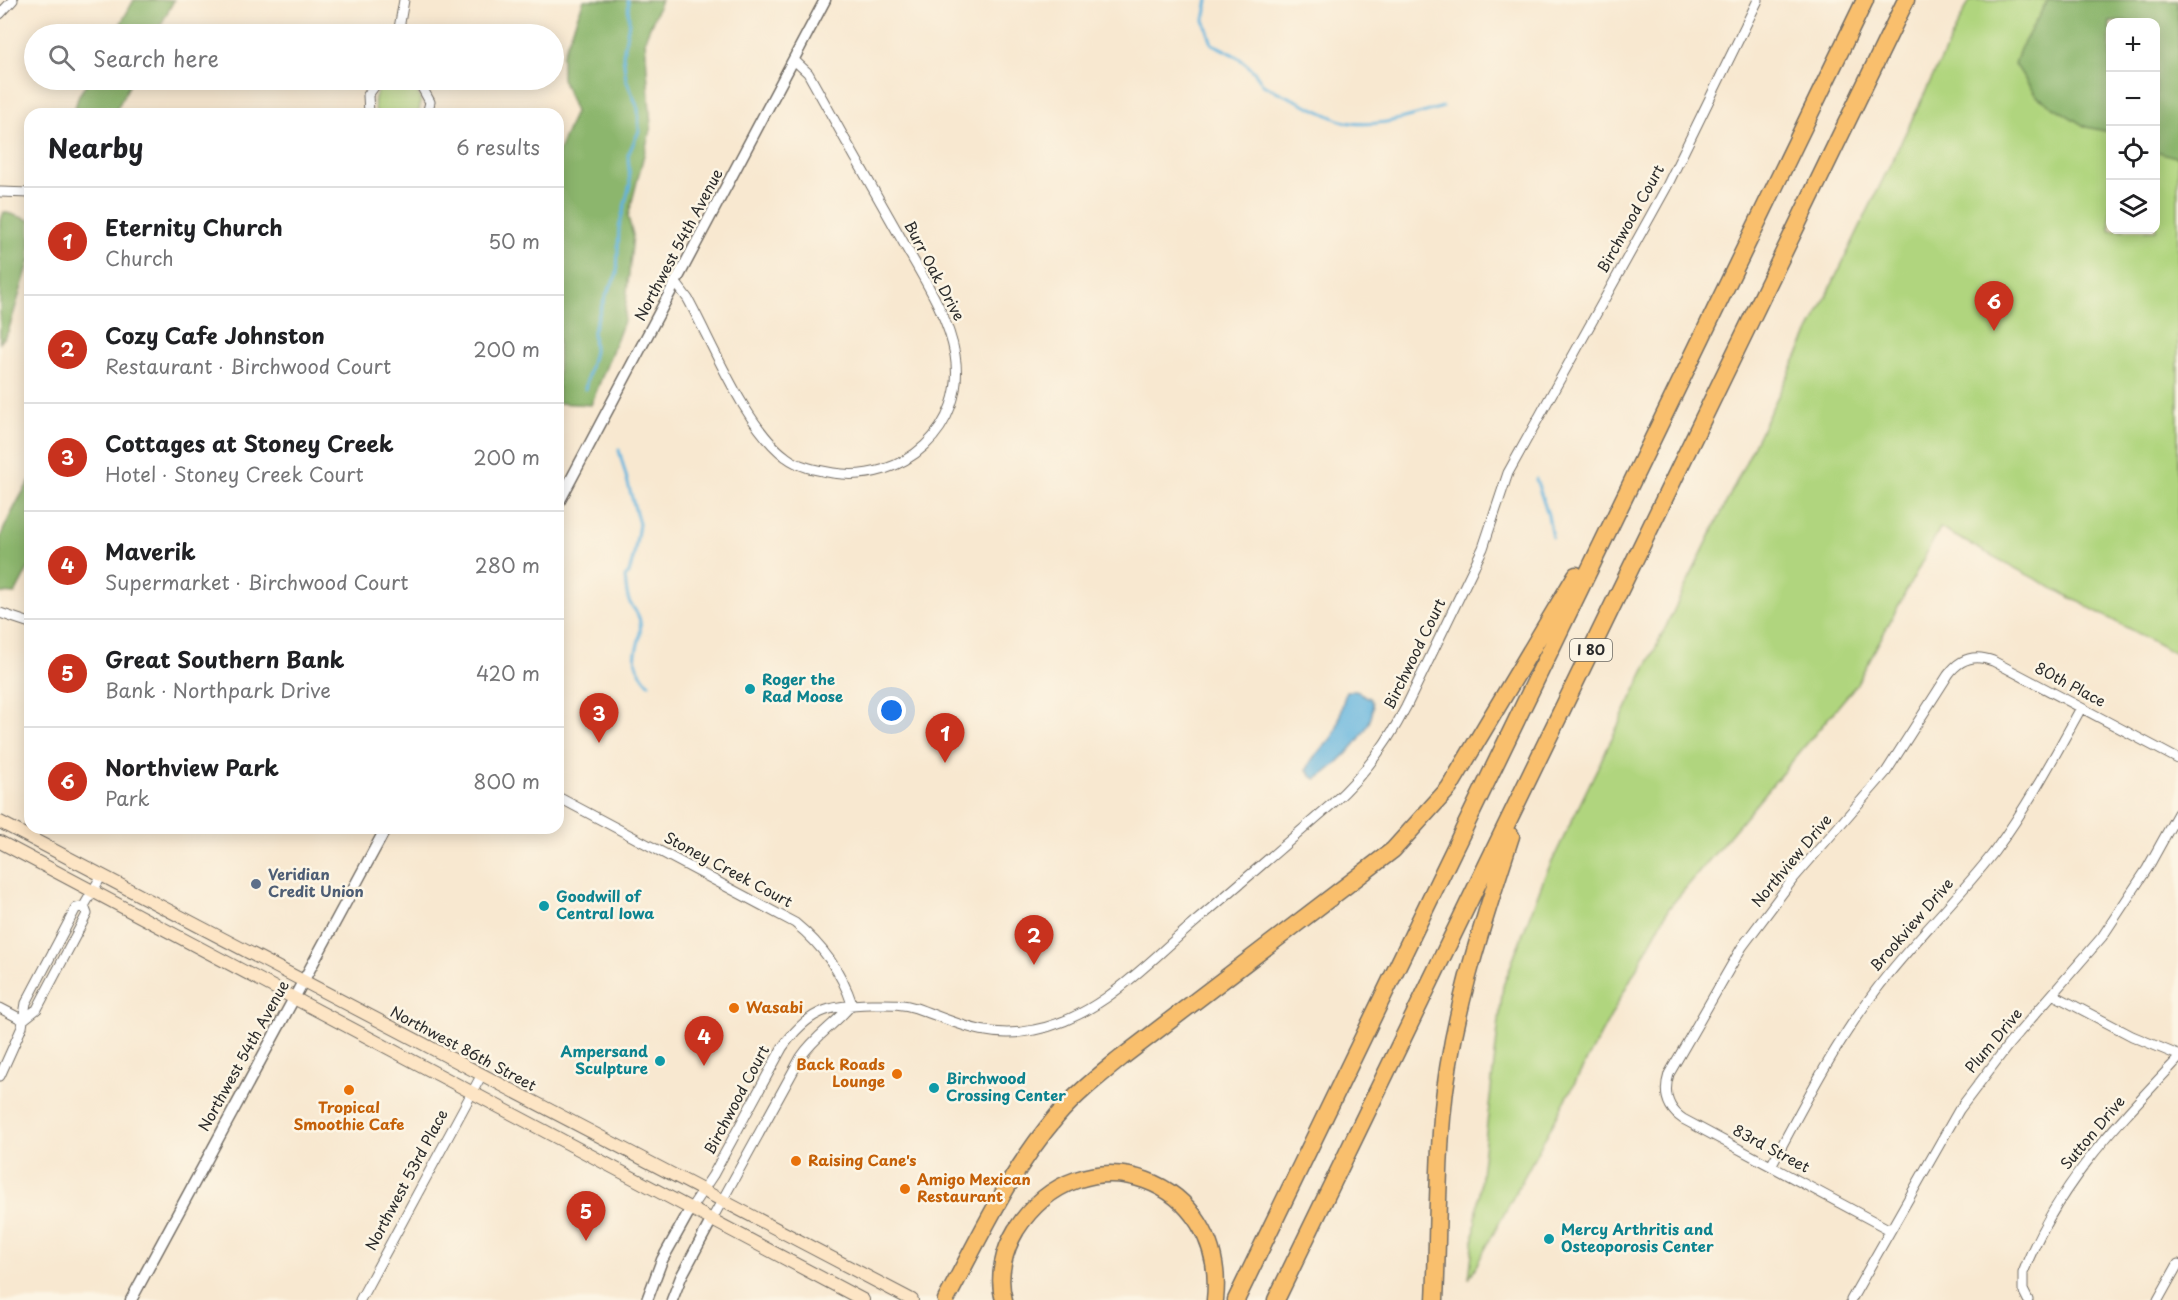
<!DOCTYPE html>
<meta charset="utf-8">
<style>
body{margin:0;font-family:"Playpen Sans",sans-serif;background:#f2f2f2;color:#202124}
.controls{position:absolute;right:18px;top:18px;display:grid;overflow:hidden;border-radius:12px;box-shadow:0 3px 15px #0003}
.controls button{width:54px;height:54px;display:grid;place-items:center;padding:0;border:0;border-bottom:2px solid #e0e0e0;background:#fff;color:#202124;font:30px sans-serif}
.you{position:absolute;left:892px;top:711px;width:21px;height:21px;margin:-15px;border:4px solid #fff;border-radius:50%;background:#1a73e8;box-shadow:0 0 0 9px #1a73e833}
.badge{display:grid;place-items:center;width:39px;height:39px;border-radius:50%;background:#c8321e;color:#fff;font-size:20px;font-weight:700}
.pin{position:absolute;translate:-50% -50px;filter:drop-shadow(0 2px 3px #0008)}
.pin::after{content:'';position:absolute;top:32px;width:21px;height:18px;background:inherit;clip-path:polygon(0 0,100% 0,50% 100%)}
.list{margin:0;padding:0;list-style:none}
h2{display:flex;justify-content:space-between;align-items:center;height:78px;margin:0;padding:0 24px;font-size:26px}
h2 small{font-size:20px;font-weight:400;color:#757577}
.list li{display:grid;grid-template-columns:39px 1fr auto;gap:18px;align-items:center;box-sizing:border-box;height:108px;padding:0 24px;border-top:2px solid #e0e0e0}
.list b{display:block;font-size:22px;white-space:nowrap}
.list p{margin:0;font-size:20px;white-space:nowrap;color:#757577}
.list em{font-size:20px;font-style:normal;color:#757577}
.icon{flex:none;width:33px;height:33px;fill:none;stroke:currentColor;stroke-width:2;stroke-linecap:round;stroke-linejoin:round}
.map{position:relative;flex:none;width:2178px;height:1300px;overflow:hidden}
.search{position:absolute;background:#fff;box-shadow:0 3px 15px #0003;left:24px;top:24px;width:540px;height:66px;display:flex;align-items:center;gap:15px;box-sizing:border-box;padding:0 21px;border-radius:33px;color:#757577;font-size:22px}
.panel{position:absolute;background:#fff;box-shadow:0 3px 15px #0003;left:24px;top:108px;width:540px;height:726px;border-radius:18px}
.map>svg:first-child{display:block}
.green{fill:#b0d57e;stroke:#6e8054;stroke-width:1.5;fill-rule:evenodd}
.forest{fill:#8cb66d;stroke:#5c704c;stroke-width:1.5}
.water{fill:#62b4de;stroke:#467084;stroke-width:1.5}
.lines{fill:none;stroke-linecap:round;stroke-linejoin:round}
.stream{stroke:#62b4de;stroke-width:3}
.minor-casing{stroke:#736d65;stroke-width:11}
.tertiary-casing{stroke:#736d65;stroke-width:13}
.secondary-casing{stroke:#736d65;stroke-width:14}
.motorway-casing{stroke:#736d65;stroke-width:19}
.minor{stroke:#fff;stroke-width:9}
.tertiary{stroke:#fff;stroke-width:10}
.secondary{stroke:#fde5c5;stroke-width:12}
.motorway{stroke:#f9bf6d;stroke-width:16}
.culture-dot{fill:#0f9aa8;stroke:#fcf5e5;stroke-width:2}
.service-dot{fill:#5c6f8a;stroke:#fcf5e5;stroke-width:2}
.food-dot{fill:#e8710a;stroke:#fcf5e5;stroke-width:2}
.labels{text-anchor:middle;stroke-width:5;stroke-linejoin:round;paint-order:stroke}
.shield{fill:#fcf5e5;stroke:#6a6863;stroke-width:1.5}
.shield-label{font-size:14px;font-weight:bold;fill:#2b2b2b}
.street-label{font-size:15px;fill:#2b2b2b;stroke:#fcf5e5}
.culture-label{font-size:15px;font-weight:bold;fill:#0d838f;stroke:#fcf5e5;text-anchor:start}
.service-label{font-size:15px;font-weight:bold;fill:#4e5e75;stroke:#fcf5e5;text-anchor:start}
.food-label{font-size:15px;font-weight:bold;fill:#c56008;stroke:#fcf5e5;text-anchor:start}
</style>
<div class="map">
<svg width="2178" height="1300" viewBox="0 0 2178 1300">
<rect width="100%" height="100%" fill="#fcf5e5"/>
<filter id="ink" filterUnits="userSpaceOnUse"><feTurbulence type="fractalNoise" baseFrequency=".0167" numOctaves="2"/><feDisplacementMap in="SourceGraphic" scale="12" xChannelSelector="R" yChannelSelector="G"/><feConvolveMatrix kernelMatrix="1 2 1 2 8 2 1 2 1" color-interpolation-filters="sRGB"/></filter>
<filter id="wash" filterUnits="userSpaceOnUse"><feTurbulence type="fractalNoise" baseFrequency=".008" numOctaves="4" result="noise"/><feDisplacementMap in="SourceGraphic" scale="24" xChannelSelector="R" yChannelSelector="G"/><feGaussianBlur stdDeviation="1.35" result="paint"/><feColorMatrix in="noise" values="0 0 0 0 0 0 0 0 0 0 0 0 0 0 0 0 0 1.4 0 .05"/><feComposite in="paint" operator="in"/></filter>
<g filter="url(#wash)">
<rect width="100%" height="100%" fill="#f8e8d0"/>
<!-- green -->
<path class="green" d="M1970,0H2178V655L1940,528L1856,685L1669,908L1469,1279L1503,986L1544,878ZM2110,22H2156V230H2110Z
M394,80C414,80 425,95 418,114H377C370,98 378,84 394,80Z"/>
<!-- forest -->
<path class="forest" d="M134,0H174L156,34H115Z
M584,0H661L645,39L651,127L628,217L633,235L624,321L591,405L558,403V153L575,112L562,78V56Z
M2048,0H2178V158L2156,151V22H2110V132L2086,127L2036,96L2015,64L2020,49Z
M89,80H132L114,114H73L79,95Z
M4,212L30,220V260L8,332L0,343V222Z
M30,481V565L15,594L0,593C0,576 0,557 0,540C1,531 24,489 30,481Z"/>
<!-- water -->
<path class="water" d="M1347,691H1356L1370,698C1384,722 1335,769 1316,779L1312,777L1307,770C1312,753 1328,747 1335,732C1341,719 1340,706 1347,691Z"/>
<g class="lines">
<!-- stream -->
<path class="stream" d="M1208,0L1204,20L1212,44C1233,53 1252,64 1263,85L1341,121C1375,130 1411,116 1443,107
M585,389L594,351L593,331L605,297L617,274L619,227L630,184L628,155L639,131L638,108L626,79L623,55L629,22L628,0
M619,450L639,524L634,555L629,573L625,577C626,585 626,593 629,601C632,608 639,612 640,622C644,650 622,654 649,684
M1536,479L1548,515L1552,537"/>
</g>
</g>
<g filter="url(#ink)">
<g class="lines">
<!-- minor casing -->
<g class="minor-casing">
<path id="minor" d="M0,14L13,0
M398,34L404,0
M418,80L430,102L427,114
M369,114L368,95L379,80
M0,192L30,193
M676,283L688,299C712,343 746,428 786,457C799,467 816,470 833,473C903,484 967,428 955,355C948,314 922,276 902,240C870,184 839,129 808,73L794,60
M0,613L30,623
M558,797L795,923C822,945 841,970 852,1004
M2054,995L2132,1036L2178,1055
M0,1008L23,1020
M23,1020L37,1009L87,914L84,906
M0,1076L22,1027L26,1003L76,908L84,906L102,875
M1771,1166C1803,1106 1834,1045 1876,990C1912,942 1957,900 1994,852C2028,806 2054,757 2081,708
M691,1208L713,1175L782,1048C808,1011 828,1005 871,1004C886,1004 901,1003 916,1008C957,1023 988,1040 1034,1030C1099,1018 1147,963 1195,922C1241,883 1287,843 1333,803C1364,775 1387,744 1406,707L1483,548L1508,473L1666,188L1758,0
M712,1219L801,1057C815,1036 836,1024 852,1004
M1890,1230L1683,1119C1667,1108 1663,1093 1669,1074L1742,947L1793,879L1886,772L1948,675C1960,658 1975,654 1993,661L2178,759
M360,1300L481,1076
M1851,1300L1959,1110L2009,1044L2102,937L2147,869L2178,813
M2028,1300L2023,1290V1273C2056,1186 2116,1125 2178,1059
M2158,1300L2178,1264"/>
</g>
<!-- tertiary casing -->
<g class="tertiary-casing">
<path id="tertiary" d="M558,504L825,0
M131,1300L386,828
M647,1300L662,1260L691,1208
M672,1300L681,1277L712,1219"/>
</g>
<!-- secondary casing -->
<g class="secondary-casing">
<path id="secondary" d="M0,822L912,1300
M0,842L863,1300"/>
</g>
<!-- motorway casing -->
<g class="motorway-casing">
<path id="motorway" d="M946,1300C980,1237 1010,1171 1057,1116C1076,1094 1099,1076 1121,1058L1393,850L1449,788L1576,575
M1004,1300C997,1277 1004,1250 1016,1230C1083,1125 1228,1179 1215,1300
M1236,1300L1865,0
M1276,1300L1906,0
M1435,1300C1438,1240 1437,1178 1442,1118C1450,1021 1481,928 1511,836"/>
</g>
<!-- minor -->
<use href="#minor" class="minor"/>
<!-- tertiary -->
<use href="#tertiary" class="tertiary"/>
<!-- secondary -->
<use href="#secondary" class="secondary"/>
<!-- motorway -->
<use href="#motorway" class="motorway"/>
</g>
</g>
<!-- markers -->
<g class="culture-dot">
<circle cx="750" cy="689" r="6"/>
<circle cx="544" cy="906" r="6"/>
<circle cx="660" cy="1061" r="6"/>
<circle cx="934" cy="1088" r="6"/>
<circle cx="1549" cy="1239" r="6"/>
</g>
<circle class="service-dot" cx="256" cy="884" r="6"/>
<g class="food-dot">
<circle cx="734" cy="1008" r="6"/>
<circle cx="897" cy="1074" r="6"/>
<circle cx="349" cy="1090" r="6"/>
<circle cx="796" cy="1161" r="6"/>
<circle cx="905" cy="1189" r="6"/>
</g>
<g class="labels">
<!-- shield labels -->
<rect class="shield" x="1570" y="639" width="42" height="22" rx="4.5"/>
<g class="shield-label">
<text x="1591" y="655">I 80</text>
</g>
<!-- street labels -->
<g class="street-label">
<text transform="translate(1631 219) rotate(-61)" y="5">Birchwood Court</text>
<text transform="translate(679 245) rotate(-62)" y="5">Northwest 54th Avenue</text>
<text transform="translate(934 271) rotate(62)" y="5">Burr Oak Drive</text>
<text transform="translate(1415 654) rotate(-64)" y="5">Birchwood Court</text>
<text transform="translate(2070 685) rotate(28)" y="5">80th Place</text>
<text transform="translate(1792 861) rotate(-50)" y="5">Northview Drive</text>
<text transform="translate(728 870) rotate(28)" y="5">Stoney Creek Court</text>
<text transform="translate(1912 925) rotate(-49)" y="5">Brookview Drive</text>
<text transform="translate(1994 1041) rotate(-50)" y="5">Plum Drive</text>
<text transform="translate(463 1049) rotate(28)" y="5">Northwest 86th Street</text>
<text transform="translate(244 1056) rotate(-61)" y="5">Northwest 54th Avenue</text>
<text transform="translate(737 1100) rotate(-62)" y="5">Birchwood Court</text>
<text transform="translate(2093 1133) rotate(-50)" y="5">Sutton Drive</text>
<text transform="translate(1771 1149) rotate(28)" y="5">83rd Street</text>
<text transform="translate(407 1180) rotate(-62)" y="5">Northwest 53rd Place</text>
</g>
<!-- culture labels -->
<g class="culture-label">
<text x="762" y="685">Roger the<tspan x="762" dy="17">Rad Moose</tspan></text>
<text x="556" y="902">Goodwill of<tspan x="556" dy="17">Central Iowa</tspan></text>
<text x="648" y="1057" text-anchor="end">Ampersand<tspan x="648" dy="17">Sculpture</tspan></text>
<text x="946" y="1084">Birchwood<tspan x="946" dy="17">Crossing Center</tspan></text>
<text x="1561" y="1235">Mercy Arthritis and<tspan x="1561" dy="17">Osteoporosis Center</tspan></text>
</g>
<!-- service labels -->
<g class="service-label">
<text x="268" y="880">Veridian<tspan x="268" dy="17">Credit Union</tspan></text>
</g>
<!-- food labels -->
<g class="food-label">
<text x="746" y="1013">Wasabi</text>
<text x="885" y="1070" text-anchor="end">Back Roads<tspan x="885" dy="17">Lounge</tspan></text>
<text x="349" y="1113" text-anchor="middle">Tropical<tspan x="349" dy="17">Smoothie Cafe</tspan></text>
<text x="808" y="1166">Raising Cane's</text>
<text x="917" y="1185">Amigo Mexican<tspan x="917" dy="17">Restaurant</tspan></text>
</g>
</g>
</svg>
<div class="controls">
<button>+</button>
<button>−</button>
<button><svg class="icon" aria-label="locate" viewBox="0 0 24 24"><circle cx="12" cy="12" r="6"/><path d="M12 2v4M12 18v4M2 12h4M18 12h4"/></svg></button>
<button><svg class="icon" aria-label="layers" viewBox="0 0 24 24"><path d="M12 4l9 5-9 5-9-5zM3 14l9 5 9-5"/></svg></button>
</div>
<div class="you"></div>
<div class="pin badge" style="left:945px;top:763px">1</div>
<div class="pin badge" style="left:1034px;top:965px">2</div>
<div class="pin badge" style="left:599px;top:743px">3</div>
<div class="pin badge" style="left:704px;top:1066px">4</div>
<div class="pin badge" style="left:586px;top:1241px">5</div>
<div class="pin badge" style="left:1994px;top:331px">6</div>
<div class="search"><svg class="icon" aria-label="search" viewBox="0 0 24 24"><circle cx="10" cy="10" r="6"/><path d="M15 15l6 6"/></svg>Search here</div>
<section class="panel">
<h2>Nearby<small>6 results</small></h2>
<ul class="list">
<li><span class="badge">1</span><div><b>Eternity Church</b><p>Church</p></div><em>50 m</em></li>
<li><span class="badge">2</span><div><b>Cozy Cafe Johnston</b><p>Restaurant · Birchwood Court</p></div><em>200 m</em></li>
<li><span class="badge">3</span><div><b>Cottages at Stoney Creek</b><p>Hotel · Stoney Creek Court</p></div><em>200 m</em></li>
<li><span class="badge">4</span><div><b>Maverik</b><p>Supermarket · Birchwood Court</p></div><em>280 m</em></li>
<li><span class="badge">5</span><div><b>Great Southern Bank</b><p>Bank · Northpark Drive</p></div><em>420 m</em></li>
<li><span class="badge">6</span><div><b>Northview Park</b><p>Park</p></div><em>800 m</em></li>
</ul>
</section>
</div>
